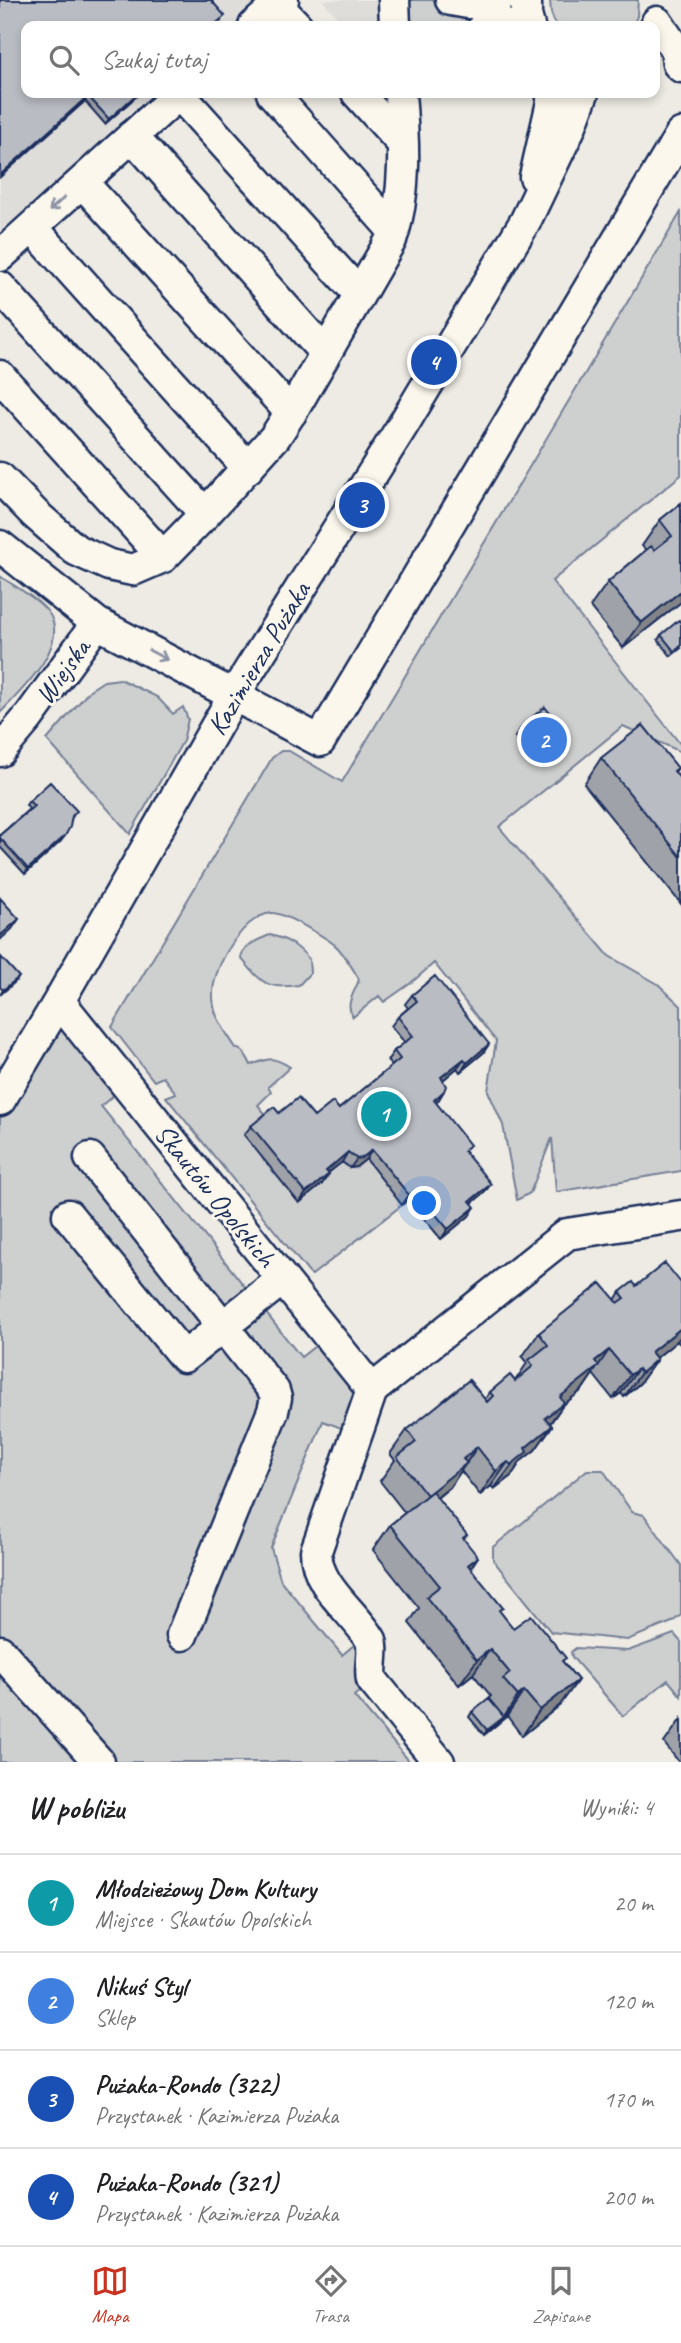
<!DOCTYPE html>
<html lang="pl">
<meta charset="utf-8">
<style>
body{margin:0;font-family:Caveat,sans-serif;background:#f2f2f2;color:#202124}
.you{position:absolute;left:425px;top:1204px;width:24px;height:24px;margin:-18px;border:5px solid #fff;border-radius:50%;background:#1a73e8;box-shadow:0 0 0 10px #1a73e833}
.badge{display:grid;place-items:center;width:46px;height:46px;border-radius:50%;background:#c8321e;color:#fff;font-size:23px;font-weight:700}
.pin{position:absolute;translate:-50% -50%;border:4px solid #fff;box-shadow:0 2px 7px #0006}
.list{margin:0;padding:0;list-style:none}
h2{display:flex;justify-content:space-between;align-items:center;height:91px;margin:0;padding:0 28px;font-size:30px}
h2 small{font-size:23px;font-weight:400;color:#757577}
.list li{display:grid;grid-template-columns:46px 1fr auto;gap:21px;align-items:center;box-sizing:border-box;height:98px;padding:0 28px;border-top:2px solid #e0e0e0}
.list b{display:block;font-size:26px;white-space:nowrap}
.list p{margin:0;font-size:23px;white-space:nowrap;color:#757577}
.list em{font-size:23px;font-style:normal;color:#757577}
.icon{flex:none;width:38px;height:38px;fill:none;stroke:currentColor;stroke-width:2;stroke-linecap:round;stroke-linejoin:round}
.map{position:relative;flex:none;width:681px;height:1762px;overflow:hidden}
.search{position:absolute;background:#fff;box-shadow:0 4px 10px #0003;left:21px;right:21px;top:21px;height:77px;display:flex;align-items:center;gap:18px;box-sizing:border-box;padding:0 24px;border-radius:14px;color:#757577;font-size:26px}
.sheet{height:483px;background:#fff}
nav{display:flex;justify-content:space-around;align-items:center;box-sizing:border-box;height:98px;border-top:2px solid #e0e0e0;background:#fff;font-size:19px;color:#757577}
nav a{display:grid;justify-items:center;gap:4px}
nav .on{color:#c8321e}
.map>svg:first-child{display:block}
.built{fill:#deddda}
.green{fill:#cecfcf;stroke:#747f96;stroke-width:2}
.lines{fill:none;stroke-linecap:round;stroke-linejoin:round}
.minor-casing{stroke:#1b2f5e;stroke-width:35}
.minor{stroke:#fbf7ec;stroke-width:30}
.wall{fill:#9fa2a8;stroke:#1b2f5e;stroke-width:2}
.shaded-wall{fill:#828488;stroke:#1b2f5e;stroke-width:2}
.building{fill:#b9bcc3;stroke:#1b2f5e;stroke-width:2}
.oneway{stroke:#8b93a5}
.labels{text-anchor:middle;stroke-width:6;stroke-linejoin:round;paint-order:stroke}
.street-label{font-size:28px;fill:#1b2f5e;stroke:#fbf7ec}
</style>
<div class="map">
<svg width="681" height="1762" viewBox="0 0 681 1762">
<rect width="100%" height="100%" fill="#eeebe4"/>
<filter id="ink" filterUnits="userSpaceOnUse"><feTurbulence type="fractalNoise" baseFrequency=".0143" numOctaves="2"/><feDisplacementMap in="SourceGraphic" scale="14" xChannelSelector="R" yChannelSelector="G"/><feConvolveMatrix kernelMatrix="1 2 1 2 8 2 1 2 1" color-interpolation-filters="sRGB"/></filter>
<g filter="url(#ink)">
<!-- built -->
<path class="built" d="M0,0H283L254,26H26V93H180L0,256Z
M322,0H389V26H345Z"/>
<!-- green -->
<path class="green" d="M389,0H526V15L484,26H389Z
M550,0H638L637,16L633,26H556L551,13Z
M681,212V475L552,581L681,745V752L623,726L499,827L609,956L658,984L681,1006V1171L556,1192L552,1138L530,1193L517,1200L503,1125L488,1091L496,1041L434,963L411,983L384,1002L379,996L353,1017C344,1003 355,993 359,979C353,969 346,957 338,948C331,940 283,912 272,913C245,915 218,960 214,984C212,991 213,1004 215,1011C219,1024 229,1037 236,1048C244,1050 248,1058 251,1065C270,1058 272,1056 290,1067L268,1087L271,1092L258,1105L319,1180L342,1162L350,1168L356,1167L366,1159L402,1205L312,1275L309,1273L166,1097L176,1093L163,1077L154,1081L112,1027L272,758L281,751H289L342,782Z
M0,576C15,587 36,597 48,612C72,644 20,692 0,713Z
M120,679L157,697L173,714L183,707L188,719L183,741L130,834L47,740L90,690L104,681Z
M270,935C287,939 297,945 309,959L310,973L299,985C266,990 262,983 241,958C243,945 258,940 270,935Z
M59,1001L126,1084L101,1106L301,1357L328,1336L372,1390L357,1434L323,1421L271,1548L281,1581L342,1655L367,1634L372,1680L354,1696L410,1762H0V1100Z
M587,1470H603L632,1512L644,1515L681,1565V1615L672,1622L627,1640L551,1632L493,1560V1547Z
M674,1634L681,1642V1696L668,1680L623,1716L572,1657L571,1652L576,1648L628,1651Z"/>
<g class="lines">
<!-- minor casing -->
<g class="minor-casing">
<path id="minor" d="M394,0L395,26
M451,0L468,3L498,0
M526,0V15L529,26
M277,5L297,26
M657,22L676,50L678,64L681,67
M254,26L283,0
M484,26L501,25L515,26
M272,93L394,231
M357,93L403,144
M179,94L359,294
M132,136L325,353
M535,177L552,102V93
M82,182L291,413
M32,227L248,468
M0,256L180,93
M0,287L205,514L275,437L297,403L391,240C407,193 404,142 400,93
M0,376L163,557L205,514
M0,478L35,514L76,550L109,565L133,570L163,557
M0,546L97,623L320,741L681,134
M0,751L28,718L97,623
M59,1001L372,1390
M0,1100L59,1001L234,695L403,425L525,222L570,128L583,93
M90,1158L274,1391L276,1398L273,1411L182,1635
M68,1215L184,1357L283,1279
M0,1651L99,1762
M439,1762L372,1680C369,1667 375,1653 371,1640C354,1611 316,1587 316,1551L372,1390L567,1234L681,1216"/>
</g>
<!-- minor -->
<use href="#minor" class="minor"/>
</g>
<!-- wall -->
<path class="wall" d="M0,0L222,21L26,93H140L105,124L85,101L0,177Z
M681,503V602L623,648L590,607L608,582L646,550L642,546L660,520Z
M661,635L681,648L671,656L658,640Z
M524,724L556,746L534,761L515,737Z
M601,758L678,768L675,772L681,780V904L584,784Z
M29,801L73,816L71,818L61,841L25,874L0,847V835L29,809L26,805Z
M412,995L489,1044L483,1053L460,1072L457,1068L443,1080L444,1091L435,1102L465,1152L484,1193L472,1203L469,1216L441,1239L408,1199L402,1205L366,1159L356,1167L350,1168L342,1162L328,1173L322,1184L299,1203L244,1135L251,1126L279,1113L314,1117L339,1109L392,1066L387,1061L394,1051L405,1043L391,1026L398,1017L408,1008L405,1004Z
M681,1283V1345L677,1341L656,1358L657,1359L640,1383L624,1397L621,1393L613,1399L593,1374L582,1390L563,1405L550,1424L552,1426L535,1450L521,1461L511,1476L494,1489L491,1486L480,1495L461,1471L450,1487L437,1498L467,1535L464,1539L471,1568L500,1612L513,1628L563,1662L578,1680L560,1705L522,1736L507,1716L484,1735L469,1717L472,1712L491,1696L473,1674L459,1685L409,1623L419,1608L373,1550L390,1525L405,1513L380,1481L395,1460L390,1454L407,1430L485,1399L490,1392L515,1381L527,1363L522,1357L539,1333L615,1300L620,1292L636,1286Z
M681,1719V1762H679L664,1743Z"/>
<!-- shaded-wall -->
<path class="shaded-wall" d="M138,93H140L105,124L109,119Z
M88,96L85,101L0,177V175Z
M681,591V602L623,648L641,623Z
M565,732L556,746L534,761L543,747Z
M65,836L61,841L25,874L28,869Z
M19,919L12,929L0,940V936Z
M19,977L15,982L0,995L3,990Z
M489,1044L483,1053L460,1072L467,1063Z
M464,1059L457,1068L435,1087L441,1077Z
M444,1091L438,1101L427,1110L434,1100Z
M372,1150L366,1159L356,1167L350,1168L357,1159Z
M348,1152L342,1162L319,1180L326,1171Z
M329,1174L322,1184L299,1203L306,1193Z
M491,1184L484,1193L463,1210L470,1201Z
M415,1190L408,1199L402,1205L409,1195Z
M475,1207L469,1216L441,1239L448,1229Z
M681,1328V1336L677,1341L640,1371L651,1352Z
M609,1350L582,1390L563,1405L547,1427L528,1443L560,1397L595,1361Z
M657,1359L640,1383L624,1397L641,1373Z
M638,1369L621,1393L613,1399L630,1375Z
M552,1426L535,1450L521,1461L511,1476L494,1489L525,1448Z
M477,1447L450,1487L410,1519L427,1495L463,1459Z
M508,1462L491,1486L480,1495L496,1471Z
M478,1557L461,1583L468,1565Z
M490,1649L473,1674L459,1685L477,1660Z
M578,1680L560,1705L522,1736L540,1710Z
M524,1691L507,1716L484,1735L487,1730L504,1717L518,1696Z"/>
<!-- building -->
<path class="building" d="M0,0H211L225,16L213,26H26V93H138L109,119L88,96L0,175Z
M681,503V591L641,623L608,582L651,546L654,550L672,536L660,520Z
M679,620L681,623V646L674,651L661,635Z
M545,707L565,732L543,747L524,724Z
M643,725L678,768L674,771L681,780V857L601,758Z
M50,782L77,811L72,816L70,827L65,836L28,869L0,838V835L34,806L29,801Z
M0,898L19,919L0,936Z
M0,956L19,977L3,990L0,987Z
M435,976L489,1044L467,1063L464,1059L441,1077L446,1086L444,1091L434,1100L470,1145L464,1151L491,1184L470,1201L475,1207L448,1229L415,1190L409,1195L372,1150L362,1158L357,1159L348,1152L326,1171L329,1174L306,1193L251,1126L274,1107L279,1113L298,1098L314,1117L333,1102L339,1109L400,1059L394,1051L413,1036L398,1017L417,1001L412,995Z
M665,1263L681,1283V1328L651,1352L657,1359L641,1373L638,1369L630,1375L609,1350L595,1361L599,1366L560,1397L564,1403L545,1418L552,1426L525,1448L527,1452L511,1465L508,1462L496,1471L477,1447L463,1459L467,1463L427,1495L397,1457L416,1442L407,1430L469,1380L487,1402L493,1396L490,1392L510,1375L515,1381L533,1366L529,1360L548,1345L539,1333L601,1283L618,1303L625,1298L620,1292L633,1282L636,1286Z
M432,1491L467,1535L463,1538L478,1557L468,1565L503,1608L499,1610L513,1628L531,1615L566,1658L562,1661L578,1680L540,1710L524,1691L518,1696L503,1679L510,1673L490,1649L477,1660L426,1597L440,1586L390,1525Z
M489,1699L504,1717L487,1730L472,1712Z"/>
<!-- one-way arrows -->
<defs><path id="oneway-shaft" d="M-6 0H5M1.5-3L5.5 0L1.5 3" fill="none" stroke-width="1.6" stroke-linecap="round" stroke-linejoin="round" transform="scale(1.75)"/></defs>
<g class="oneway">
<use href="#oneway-shaft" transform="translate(57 204) rotate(138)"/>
<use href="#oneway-shaft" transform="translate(158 655) rotate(28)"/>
</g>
</g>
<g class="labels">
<!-- street labels -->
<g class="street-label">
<text transform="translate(258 658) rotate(-59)" y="10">Kazimierza Pużaka</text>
<text transform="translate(62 671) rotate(-54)" y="10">Wiejska</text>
<text transform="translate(216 1195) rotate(51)" y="10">Skautów Opolskich</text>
</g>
</g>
</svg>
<div class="you"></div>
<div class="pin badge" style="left:384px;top:1114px;background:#0f9aa8">1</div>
<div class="pin badge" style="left:544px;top:740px;background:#3f7fe0">2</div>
<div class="pin badge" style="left:362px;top:505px;background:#1a4fb4">3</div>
<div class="pin badge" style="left:434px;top:362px;background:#1a4fb4">4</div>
<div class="search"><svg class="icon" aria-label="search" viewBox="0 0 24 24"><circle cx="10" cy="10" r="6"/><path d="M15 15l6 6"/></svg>Szukaj tutaj</div>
</div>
<section class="sheet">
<h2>W pobliżu<small>Wyniki: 4</small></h2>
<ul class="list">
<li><span class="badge" style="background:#0f9aa8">1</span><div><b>Młodzieżowy Dom Kultury</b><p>Miejsce · Skautów Opolskich</p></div><em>20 m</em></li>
<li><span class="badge" style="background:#3f7fe0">2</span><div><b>Nikuś Styl</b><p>Sklep</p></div><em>120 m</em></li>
<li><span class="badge" style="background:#1a4fb4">3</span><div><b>Pużaka-Rondo (322)</b><p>Przystanek · Kazimierza Pużaka</p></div><em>170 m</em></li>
<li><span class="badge" style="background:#1a4fb4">4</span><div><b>Pużaka-Rondo (321)</b><p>Przystanek · Kazimierza Pużaka</p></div><em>200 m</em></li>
</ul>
</section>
<nav>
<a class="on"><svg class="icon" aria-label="map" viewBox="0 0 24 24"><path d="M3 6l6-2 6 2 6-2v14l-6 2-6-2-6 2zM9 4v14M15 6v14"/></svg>Mapa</a>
<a><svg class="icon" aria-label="directions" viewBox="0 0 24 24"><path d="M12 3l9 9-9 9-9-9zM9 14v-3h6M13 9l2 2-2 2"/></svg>Trasa</a>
<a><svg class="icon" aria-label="saved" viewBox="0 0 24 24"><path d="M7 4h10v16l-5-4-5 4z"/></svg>Zapisane</a>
</nav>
